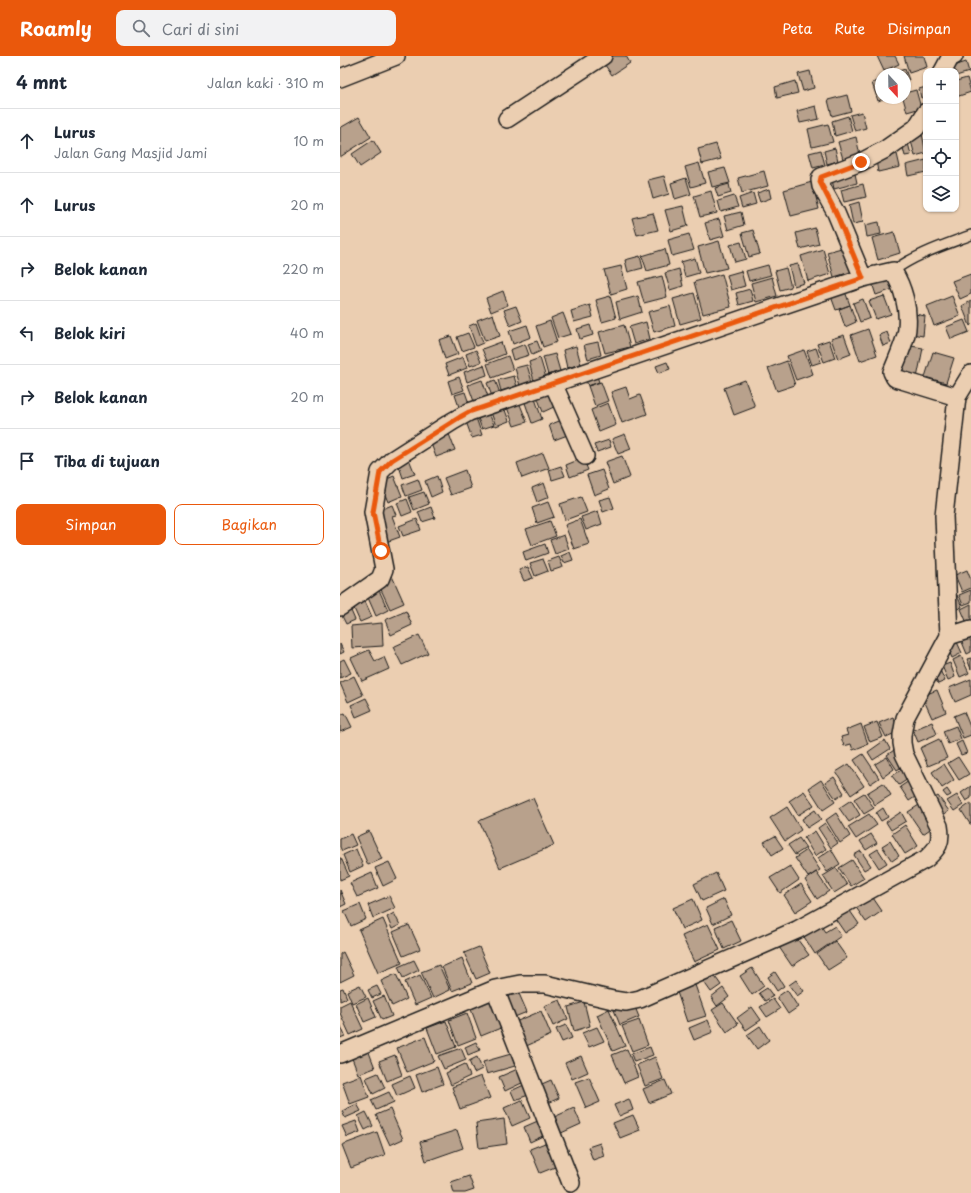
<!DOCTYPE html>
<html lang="id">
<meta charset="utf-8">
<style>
body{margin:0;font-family:"Playpen Sans",sans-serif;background:#f2f2f3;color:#1f2937}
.controls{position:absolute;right:12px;top:12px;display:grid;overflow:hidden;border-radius:8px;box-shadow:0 1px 3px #0004}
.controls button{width:36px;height:36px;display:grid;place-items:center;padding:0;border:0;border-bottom:1px solid #e0e1e3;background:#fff;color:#1f2937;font:20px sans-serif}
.compass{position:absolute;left:535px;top:12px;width:36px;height:36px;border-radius:50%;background:#fff;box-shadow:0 1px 3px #0004;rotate:158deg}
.stop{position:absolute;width:12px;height:12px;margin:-9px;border:3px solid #ea580c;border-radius:50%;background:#fff}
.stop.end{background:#ea580c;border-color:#fff;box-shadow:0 1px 4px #0008}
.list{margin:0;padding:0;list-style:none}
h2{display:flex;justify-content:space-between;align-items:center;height:52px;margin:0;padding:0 16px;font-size:17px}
h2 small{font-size:13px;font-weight:400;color:#747a83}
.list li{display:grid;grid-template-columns:26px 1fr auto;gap:12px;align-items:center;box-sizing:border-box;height:64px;padding:0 16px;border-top:1px solid #e0e1e3}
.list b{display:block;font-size:15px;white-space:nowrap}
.list p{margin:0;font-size:13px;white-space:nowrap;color:#747a83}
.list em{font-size:13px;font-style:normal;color:#747a83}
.actions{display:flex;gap:8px;padding:12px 16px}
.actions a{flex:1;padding:9px 0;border:1px solid #ea580c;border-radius:8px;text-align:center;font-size:14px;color:#ea580c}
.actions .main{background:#ea580c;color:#fff}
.icon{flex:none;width:22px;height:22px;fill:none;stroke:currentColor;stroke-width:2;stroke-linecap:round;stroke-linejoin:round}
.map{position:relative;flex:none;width:631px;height:1137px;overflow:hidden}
header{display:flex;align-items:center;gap:24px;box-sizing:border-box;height:56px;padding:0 20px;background:#ea580c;color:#fff}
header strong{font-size:19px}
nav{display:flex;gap:22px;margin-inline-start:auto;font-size:14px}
.search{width:280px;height:36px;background:#f2f2f3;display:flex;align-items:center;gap:10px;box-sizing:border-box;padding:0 14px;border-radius:8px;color:#747a83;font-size:15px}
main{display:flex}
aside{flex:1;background:#fff}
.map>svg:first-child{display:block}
.building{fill:#b8a18c;stroke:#1c1c1c}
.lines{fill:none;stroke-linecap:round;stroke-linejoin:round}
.service-casing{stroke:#1c1c1c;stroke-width:12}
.minor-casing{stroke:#1c1c1c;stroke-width:20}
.service{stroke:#ebceb1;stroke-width:9}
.minor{stroke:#ebceb1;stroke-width:17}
.route{stroke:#ea580c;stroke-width:5}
</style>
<header>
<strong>Roamly</strong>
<div class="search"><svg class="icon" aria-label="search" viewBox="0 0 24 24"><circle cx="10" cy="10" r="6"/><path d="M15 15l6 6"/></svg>Cari di sini</div>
<nav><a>Peta</a><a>Rute</a><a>Disimpan</a></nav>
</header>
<main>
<aside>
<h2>4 mnt<small>Jalan kaki · 310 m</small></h2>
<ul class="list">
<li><svg class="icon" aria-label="ahead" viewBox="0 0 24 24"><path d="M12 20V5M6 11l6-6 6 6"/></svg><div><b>Lurus</b><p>Jalan Gang Masjid Jami</p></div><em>10 m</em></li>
<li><svg class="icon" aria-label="ahead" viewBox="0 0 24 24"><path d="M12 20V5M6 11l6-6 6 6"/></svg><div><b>Lurus</b></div><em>20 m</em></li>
<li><svg class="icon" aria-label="right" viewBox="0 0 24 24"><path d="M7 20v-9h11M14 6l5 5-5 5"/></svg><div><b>Belok kanan</b></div><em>220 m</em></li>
<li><svg class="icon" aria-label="left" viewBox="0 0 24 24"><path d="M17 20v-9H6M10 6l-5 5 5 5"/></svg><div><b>Belok kiri</b></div><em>40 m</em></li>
<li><svg class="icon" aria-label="right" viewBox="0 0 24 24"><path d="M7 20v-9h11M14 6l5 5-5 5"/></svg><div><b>Belok kanan</b></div><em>20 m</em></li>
<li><svg class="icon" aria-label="arrive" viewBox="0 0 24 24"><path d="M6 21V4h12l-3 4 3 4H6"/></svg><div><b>Tiba di tujuan</b></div></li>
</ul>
<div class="actions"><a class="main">Simpan</a><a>Bagikan</a></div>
</aside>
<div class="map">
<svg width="631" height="1137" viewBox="0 0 631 1137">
<rect width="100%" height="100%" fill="#ebceb1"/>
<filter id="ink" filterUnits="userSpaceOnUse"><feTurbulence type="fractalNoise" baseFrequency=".025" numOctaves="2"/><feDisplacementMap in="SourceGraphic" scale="8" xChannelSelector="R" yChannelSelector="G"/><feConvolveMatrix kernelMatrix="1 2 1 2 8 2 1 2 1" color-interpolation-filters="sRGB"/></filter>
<g filter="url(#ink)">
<!-- building -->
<path class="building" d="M269,0H286L290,7L272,19L262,5Z
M537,0H555L559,8L544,15Z
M564,0H584L587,11L569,17Z
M626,6L629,16L616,20V15H609L608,12Z
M565,13L569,24L565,25V18H550Z
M470,15L474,32L463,35L458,18Z
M627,22L631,36L616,41V25Z
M541,24V42H546L538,45L532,27Z
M455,25L458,37L437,42L435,31Z
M586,31V40L581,42L579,33Z
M576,34L581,52L567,56L563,42H565V37Z
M507,39L511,55L492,60L488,44Z
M476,50L479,63L460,67L457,55Z
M522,56L526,72L515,75L510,59Z
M508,60L512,75L495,80L492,65Z
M19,61L31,81L0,101V72Z
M488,68L493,86L472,91L468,73Z
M582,78L586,97L575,100L570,81Z
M516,81L520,99L503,103L498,86Z
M567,83L571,99L565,100L561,84Z
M33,84L41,97L20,111L12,98Z
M376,88L381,103L362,108L358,93Z
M495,92L498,105L487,108L484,95Z
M481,94L485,109L473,112L469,97Z
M557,98L560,111L538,116L536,104Z
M586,104V116L568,120L566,109Z
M359,107L365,127L351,131L345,111Z
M385,112L390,127L372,131L368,116Z
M514,113L517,127L494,133L491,119Z
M424,115L428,130L402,137L398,122Z
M324,120L329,138L313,143L308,124Z
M346,122L351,138L335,143L331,127Z
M472,126L479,153L451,160L444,134Z
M389,128L391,137L378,141L375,132Z
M523,128L526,141L504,146L501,134Z
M429,133L431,142L420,146L417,137Z
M371,135L377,157L360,161L354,140Z
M413,137L416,148L402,152L399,142Z
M394,140L398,151L381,156L378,145Z
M519,146L523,166L513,168L509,149Z
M343,150L348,170L331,175L325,154Z
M401,156L404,169L388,174L384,160Z
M313,157L318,174L297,179L292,162Z
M379,163L384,180L370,184L365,167Z
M539,166L541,178L527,181L525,169Z
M475,172L479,188L460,193L456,177Z
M413,174L420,198L409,201L402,177Z
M554,176L560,197L538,204L532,182Z
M349,178L354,194L332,200L328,184Z
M379,185L387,212L365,217L358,191Z
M401,186L406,203L395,206L390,189Z
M505,191L511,216L494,221L487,196Z
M325,193L329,209L307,215L302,200Z
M483,193L490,218L468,225L461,200Z
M300,200L303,212L288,216L285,204Z
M355,202L359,217L345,221L341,206Z
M458,208L464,227L454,230L449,210Z
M428,209L431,219L409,225L406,215Z
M281,210L287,233L271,238L264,214Z
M446,212L451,231L440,234L435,215Z
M339,213L343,230L330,234L325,217Z
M401,215L405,230L391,234L387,219Z
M382,218L391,251L363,258L354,226Z
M631,218V238L620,243L612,225Z
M322,220L327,241L304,247L298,226Z
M432,221L437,240L416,246L411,227Z
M549,221L553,233L536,239L532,227Z
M503,230L510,249L496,254L489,235Z
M410,233L413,245L399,249L396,237Z
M163,235L168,249L151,256L146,242Z
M354,237L361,262L340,268L333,243Z
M270,240L276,262L262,266L256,244Z
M298,240L302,256L280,263L276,246Z
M544,240L551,258L536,263L529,245Z
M612,240L620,260L594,270L587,250Z
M523,243L530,262L520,266L513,247Z
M631,245V269L630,270L622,250Z
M250,249L253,261L234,266L231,255Z
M510,249L516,266L505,271L499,253Z
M176,250L182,265L170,270L164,254Z
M330,250L335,270L314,276L308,256Z
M223,257L231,278L218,282L211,262Z
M153,258L160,280L145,285L137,264Z
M575,258L585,260L583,280L572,278Z
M624,264L629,276L611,283L606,271Z
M210,265L217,286L203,291L196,270Z
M306,266L310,283L294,288L289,271Z
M136,267L143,287L136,290L129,270Z
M187,269L191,281L173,288L169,275Z
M250,269L253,279L240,283L237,273Z
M284,269L290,291L265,297L259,276Z
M528,273L537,299L520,305L511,279Z
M547,276L551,287L543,290L539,279Z
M128,277L134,291L122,295L117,281Z
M504,279L511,298L498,303L491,283Z
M111,280L118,298L105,303L99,284Z
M489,284L495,302L484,306L477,288Z
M197,285L201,295L192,299L188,288Z
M161,286L165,298L147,305L142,293Z
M258,286L261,299L248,303L244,289Z
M185,288L189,299L173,304L170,294Z
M565,289L583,292L577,322L559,318Z
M236,290L241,308L227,312L223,294Z
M476,292L481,306L472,309L467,295Z
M136,294L141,306L130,310L126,298Z
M464,294L473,318L456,324L447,300Z
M593,296L614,302L606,327L585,321Z
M215,298L220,315L208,319L203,301Z
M168,300L173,314L152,322L147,308Z
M123,301L127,312L109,319L105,308Z
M200,302L206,322L194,325L189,306Z
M447,305L455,329L437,335L428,312Z
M327,306L330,313L319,317L316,310Z
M144,309L147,319L127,326L124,316Z
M187,309L192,326L180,330L175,312Z
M255,315L259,326L248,330L244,318Z
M174,320L177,331L161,335L158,324Z
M119,321L124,334L112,338L108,325Z
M142,324L150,346L136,351L128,329Z
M155,324L161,340L153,343L147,327Z
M405,324L415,351L394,359L384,332Z
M261,326L268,345L255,350L248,330Z
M286,331L290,343L300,339L307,358L282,367L271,336Z
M210,333L216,350L203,356L196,338Z
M125,336L131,353L121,357L115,339Z
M193,337L202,363L192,367L183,341Z
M177,341L187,366L174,370L165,346Z
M162,346L169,365L156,370L149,351Z
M268,347L276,369L259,376L251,354Z
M147,353L154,369L142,373L136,357Z
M135,359L142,379L132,382L125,363Z
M227,362L233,377L214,384L209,369Z
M109,378L115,394L96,401L90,385Z
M285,378L291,393L278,398L272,383Z
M269,384L271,391L257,396L254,389Z
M203,397L209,412L182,422L177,407Z
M282,400L290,421L273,428L265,406Z
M243,402L248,414L230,421L226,409Z
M69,403L75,418L63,422L58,407Z
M221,410L225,420L212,424L209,414Z
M125,414L131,432L111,439L104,422Z
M262,414L269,433L254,439L247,419Z
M54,420L62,440L48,446L40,426Z
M97,420L102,436L91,441L85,425Z
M78,423L82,434L66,440L62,429Z
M204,427L209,441L197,446L192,432Z
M84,436L89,448L74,454L69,441Z
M241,441L247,456L225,464L220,448Z
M270,441L274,452L263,456L259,444Z
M67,443L72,456L62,460L57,447Z
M208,446L214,461L197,467L192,452Z
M52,449L56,459L52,460L60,481L46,486L35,456Z
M91,451L95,462L82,466L78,456Z
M258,455L262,468L246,474L241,461Z
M77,463L81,474L63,480L59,470Z
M240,463L249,488L234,493L225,469Z
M210,465L216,480L192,489L186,473Z
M224,479L229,493L215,498L210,484Z
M205,488L208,497L186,505L183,496Z
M230,496L233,504L224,507L221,500Z
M219,501L223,511L211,515L208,505Z
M203,503L208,515L195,520L190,507Z
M188,511L193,522L184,525L179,514Z
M627,514L631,524V532L622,536L615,519Z
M52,520L64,547L50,553L38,527Z
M38,532L48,554L36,560L26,537Z
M631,534V546L623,549L619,539Z
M617,539L622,551L613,555L608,542Z
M24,543L32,561L20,566L12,548Z
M8,548L15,564L6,568L0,556Z
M631,548V565L627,567L621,553Z
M66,555L72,569L51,579L45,564Z
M42,567L43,590L12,592L11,570Z
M79,579L88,597L62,609L53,591Z
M629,582L631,586V596L627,598L622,586Z
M617,586L622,597L612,602L607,590Z
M0,588L4,596L0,598Z
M29,594L35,605L44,601L49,613L22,625L11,602Z
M621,600L629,617L620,621L613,604Z
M631,602V613L627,603Z
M4,603L11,617L0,622V605Z
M610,607L615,621L608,624L602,610Z
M600,614L605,625L598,628L593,617Z
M14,620L23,639L8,646L0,627Z
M631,623V639L615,646L609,632Z
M597,634L606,656L592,662L582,640Z
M26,642L32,654L16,661L11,649Z
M624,656L631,673V679L623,682L614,660Z
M5,657L12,671L0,676V659Z
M553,661L560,675L546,681L539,667Z
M537,666L543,681L530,686L524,671Z
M592,666L597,678L578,686L573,674Z
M521,668L528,688L513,694L511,688L504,690L501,681L508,679L506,674Z
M616,670L621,683L608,688L603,675Z
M599,683L607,702L588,710L580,692Z
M545,684L550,693L533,704L528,696Z
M622,685L627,697L621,699L616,688Z
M557,692L568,707L557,714L547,699Z
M523,698L539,722L530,728L514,704Z
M547,701L554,713L543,721L535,708Z
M618,701L629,718L619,724L608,707Z
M509,708L524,730L511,739L496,716Z
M604,708L614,724L602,732L592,716Z
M564,712L571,721L559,729L552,720Z
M494,721L504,737L496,743L485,727Z
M572,723L581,737L569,745L560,731Z
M481,724L495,746L483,754L469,732Z
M543,727L551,739L535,749L527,737Z
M631,730V742L626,745L621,737Z
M607,733L611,739L607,741L603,736Z
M464,735L474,749L458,759L449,745Z
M524,737L534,752L524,758L514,743Z
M617,739L623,749L614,755L607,745Z
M598,740L609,755L600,761L590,745Z
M193,742L214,789L160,812L139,765Z
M511,744L520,759L509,766L499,752Z
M631,747V768H630L621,754Z
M579,749L593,771L583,778L568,756Z
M447,751L461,774L445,785L430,762Z
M543,752L548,761L541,765L536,757Z
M475,754L481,763L467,772L462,763Z
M561,756L566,765L551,774L546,766Z
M496,757L510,780L500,787L486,764Z
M529,758L537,769L516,783L508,771Z
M485,767L498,787L491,792L478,772Z
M565,769L578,790L565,798L552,778Z
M29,775L42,803L28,809L16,781Z
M475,775L486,793L475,800L464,782Z
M11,778L16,789L2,795L0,791V783Z
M531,778L537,787L526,794L520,785Z
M435,780L443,792L432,799L424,786Z
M459,782L466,792L455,799L448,789Z
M550,785L559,800L552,805L542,790Z
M16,793L23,810L10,816L3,799Z
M491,793L500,808L487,816L478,802Z
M538,793L547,807L539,812L530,798Z
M467,794L480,814L468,821L455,802Z
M521,795L531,810L524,814L514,799Z
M0,802H1L9,820L0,824Z
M512,804L524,822L511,830L499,812Z
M49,806L57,823L43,830L35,812Z
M450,810L459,824L440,837L430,822Z
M496,812L507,829L494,837L483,820Z
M476,816L489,835L477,843L465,824Z
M32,817L38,832L17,841L10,827Z
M376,817L384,835L362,845L354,828Z
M461,828L472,845L455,856L444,839Z
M0,834L6,848L0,851Z
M529,836L542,855L526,866L513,847Z
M49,840L55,852L33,862L28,849Z
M353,843L362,864L342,873L333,852Z
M384,843L391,859L373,868L366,852Z
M20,848L26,863L11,870L4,855Z
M508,852L519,868L505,877L494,861Z
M54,857L60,869L52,873L47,861Z
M43,863L62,907L38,917L19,874Z
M391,864L401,885L384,893L375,871Z
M477,864L485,876L495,870L501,880L475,898L461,876Z
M368,868L380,894L354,906L342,880Z
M69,869L80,893L63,900L53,876Z
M455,880L469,899L452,910L439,891Z
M495,885L507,902L488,914L477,898Z
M139,891L150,917L136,923L124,897Z
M3,896L14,919L0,926V898Z
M122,902L132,927L112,935L102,911Z
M74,904L79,914L63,922L58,911Z
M99,909L110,934L93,942L81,916Z
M412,912L424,930L412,939L400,920Z
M371,915L381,929L371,936L361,922Z
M435,916L444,930L437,935L428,921Z
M56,918L67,943L52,950L41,925Z
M80,919L91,942L75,949L65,926Z
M456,924L464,935L457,940L449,929Z
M20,929L26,941L12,947L7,935Z
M355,929L366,960L347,966L337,936Z
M37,930L41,938L32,942L28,934Z
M3,932L7,942L0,945V933Z
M383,932L389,941L377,950L371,941Z
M427,932L433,940L425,945L419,937Z
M177,933L187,956L172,962L162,939Z
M447,934L458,951L448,958L437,941Z
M156,938L168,969L141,980L129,948Z
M44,940L52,960L42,964L33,945Z
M28,942L36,961L24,966L16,948Z
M433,943L440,953L427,961L420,951Z
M220,944L228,963L213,970L204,950Z
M10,945L23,973L10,979L0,957V950Z
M244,946L250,970L234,975L228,951Z
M293,946L299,961L280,969L274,954Z
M383,947L398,968L387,976L372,954Z
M412,951L421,964L406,974L397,962Z
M269,953L285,990L273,995L257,959Z
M201,955L211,979L184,991L173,967Z
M127,957L136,982L118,989L109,964Z
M299,964L308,989L292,995L282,970Z
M368,964L373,976L354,984L349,972Z
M106,965L116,991L97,998L87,972Z
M0,968L5,980L0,982Z
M226,969L232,982L222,986L216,973Z
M420,970L429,984L417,993L407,979Z
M257,971L264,985L249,991L242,977Z
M85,981L94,1005L67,1016L57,992Z
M136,986L140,994L128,999L125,991Z
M27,991L35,1012L18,1018L10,997Z
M310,991L313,999L294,1006L291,998Z
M121,992L126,1004L104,1013L98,1000Z
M287,993L298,1021L284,1027L272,999Z
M171,998L175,1010L147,1018L143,1006Z
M55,999L62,1019L47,1025L39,1005Z
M241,1000L248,1016L232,1023L225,1007Z
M137,1001L142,1013L134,1017L129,1005Z
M315,1001L323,1023L305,1030L297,1009Z
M125,1008L130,1020L111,1029L106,1017Z
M97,1011L103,1028L82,1036L76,1019Z
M180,1012L186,1025L165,1035L159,1021Z
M38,1017L45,1032L33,1038L26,1022Z
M21,1019L29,1041L10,1048L2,1026Z
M70,1020L75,1032L57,1040L52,1028Z
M141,1020L150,1042L120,1053L112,1031Z
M249,1021L260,1046L246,1052L235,1026Z
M211,1024L219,1042L204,1049L195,1031Z
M325,1024L331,1038L309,1047L303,1033Z
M186,1028L191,1038L175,1044L171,1035Z
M49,1036L54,1046L36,1054L31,1044Z
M289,1043L293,1054L279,1060L274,1049Z
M182,1044L190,1062L172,1070L164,1052Z
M17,1048L21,1055L5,1062L2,1055Z
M234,1052L241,1068L219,1078L212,1062Z
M50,1053L63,1083L50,1089L36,1059Z
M26,1056L33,1070L25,1074L18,1060Z
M293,1059L300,1074L280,1082L273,1067Z
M164,1063L167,1088L139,1092L136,1067Z
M200,1064L207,1078L190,1086L184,1071Z
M16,1065L20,1076L7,1081L2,1070Z
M117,1074L123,1092L86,1105L80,1086Z
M37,1076L45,1099L11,1112L2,1089Z
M210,1085L220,1109L200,1117L190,1093Z
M260,1087L264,1100L253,1104L248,1091Z
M129,1120L134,1134L125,1137H114L111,1126Z"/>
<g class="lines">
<!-- service casing -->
<g class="service-casing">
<path id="service" d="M553,215C576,198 605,189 631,179"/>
</g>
<!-- minor casing -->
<g class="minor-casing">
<path id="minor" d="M603,15L610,2L614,0
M0,22L56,0
M167,63L263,0
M523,222L496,157L481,130L480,124L481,121L521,106L546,93L576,72L586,56
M213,327L245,400
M0,551L40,523L44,513L33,456L40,416L52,404L113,365L129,356L523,222L553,215C563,231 569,253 567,272C567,282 556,306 552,316L555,322L617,341
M609,580L631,573
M155,933L231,1127
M0,998L155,933L180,928H205L273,944L286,946L300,943L457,874L586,803C598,792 602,787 599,770L564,698L562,687V679L565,662L609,580L604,460L617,341L631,318"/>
</g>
<!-- service -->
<use href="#service" class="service"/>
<!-- minor -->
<use href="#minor" class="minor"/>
</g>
</g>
<g class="lines" filter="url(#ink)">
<!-- route -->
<path class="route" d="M41,495L33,456L40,416L52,404L120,361L129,356L523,222L496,157L480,126L481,121L521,106"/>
</g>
</svg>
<div class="controls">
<button>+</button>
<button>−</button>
<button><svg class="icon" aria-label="locate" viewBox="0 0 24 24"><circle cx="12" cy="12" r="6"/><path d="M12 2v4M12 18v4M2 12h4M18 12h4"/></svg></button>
<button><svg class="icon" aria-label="layers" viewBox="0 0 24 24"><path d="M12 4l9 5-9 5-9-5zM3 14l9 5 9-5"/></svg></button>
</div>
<svg class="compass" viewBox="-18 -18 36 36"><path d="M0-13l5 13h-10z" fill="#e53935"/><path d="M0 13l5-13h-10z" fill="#747a83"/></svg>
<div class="stop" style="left:41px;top:495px"></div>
<div class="stop end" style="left:521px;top:106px"></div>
</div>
</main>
